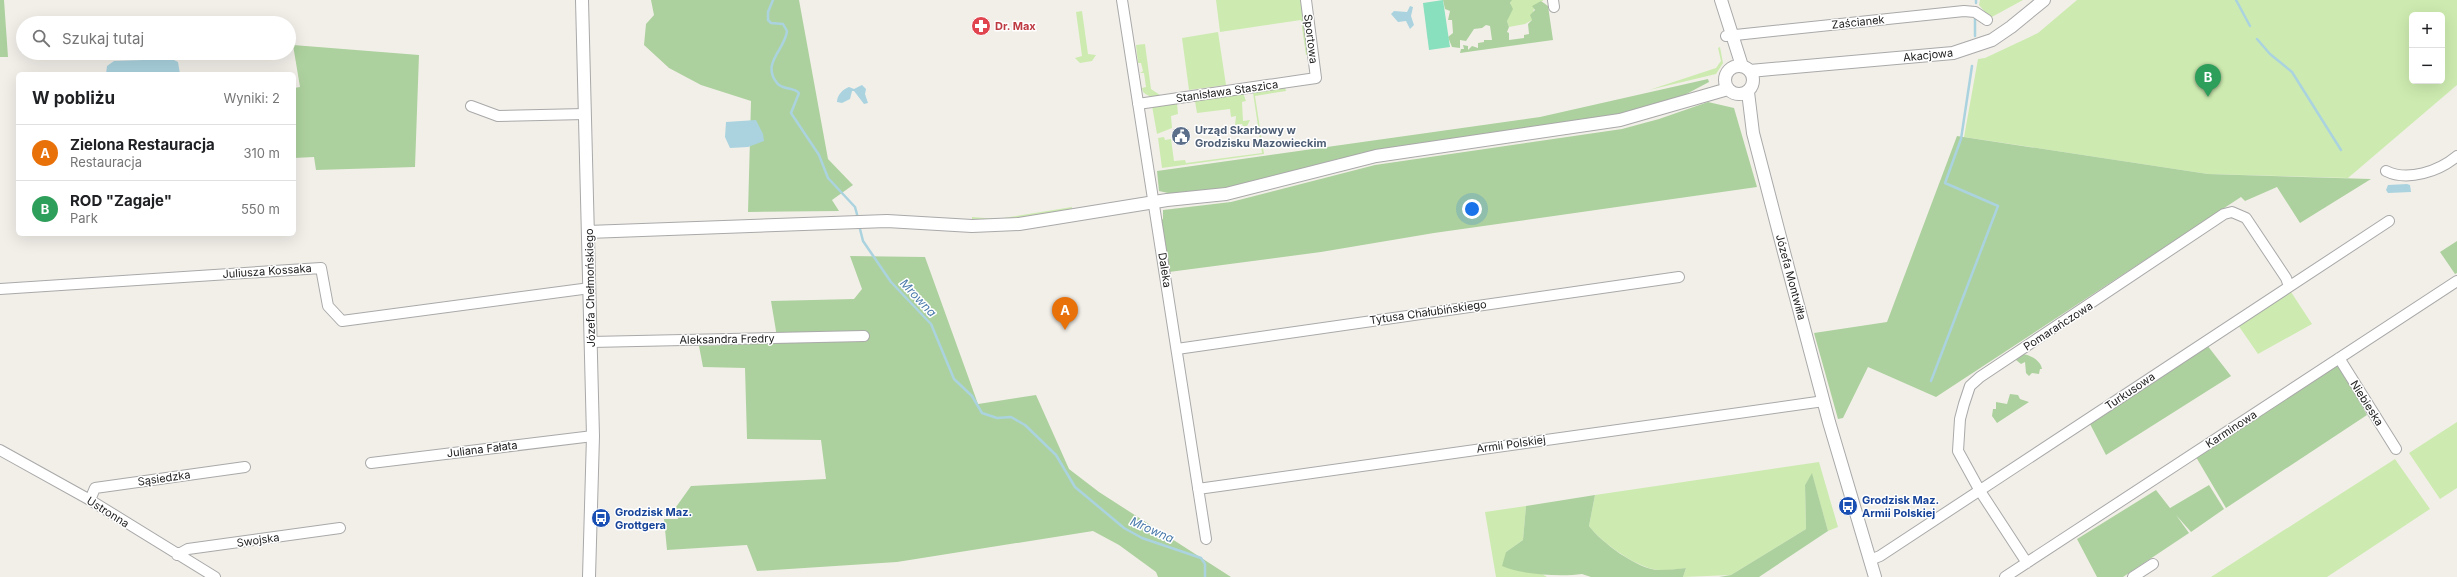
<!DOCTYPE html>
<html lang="pl">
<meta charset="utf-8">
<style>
body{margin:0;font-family:Inter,sans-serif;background:#f2f2f2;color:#202124}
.controls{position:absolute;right:12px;top:12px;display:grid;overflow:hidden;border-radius:6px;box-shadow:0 4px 16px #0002}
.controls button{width:36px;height:36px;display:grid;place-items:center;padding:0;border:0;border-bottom:1px solid #e0e0e0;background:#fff;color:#202124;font:20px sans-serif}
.you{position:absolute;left:1472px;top:209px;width:14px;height:14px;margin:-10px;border:3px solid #fff;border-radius:50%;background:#1a73e8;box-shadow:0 0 0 6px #1a73e833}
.badge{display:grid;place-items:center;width:26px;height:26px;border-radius:50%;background:#db2777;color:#fff;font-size:13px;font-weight:700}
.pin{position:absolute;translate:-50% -33px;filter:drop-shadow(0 1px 2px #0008)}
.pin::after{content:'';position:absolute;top:21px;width:14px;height:12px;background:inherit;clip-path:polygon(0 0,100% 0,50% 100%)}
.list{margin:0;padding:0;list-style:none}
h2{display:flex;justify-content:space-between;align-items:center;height:52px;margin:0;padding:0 16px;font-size:17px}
h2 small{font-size:13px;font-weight:400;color:#757577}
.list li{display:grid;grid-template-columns:26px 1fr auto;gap:12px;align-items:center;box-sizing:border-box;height:56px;padding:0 16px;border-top:1px solid #e0e0e0}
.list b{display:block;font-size:15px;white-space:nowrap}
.list p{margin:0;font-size:13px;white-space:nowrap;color:#757577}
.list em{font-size:13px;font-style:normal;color:#757577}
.icon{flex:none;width:22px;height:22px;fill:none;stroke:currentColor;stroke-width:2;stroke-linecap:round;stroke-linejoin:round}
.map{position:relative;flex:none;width:2457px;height:577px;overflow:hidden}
.search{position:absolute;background:#fff;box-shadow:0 4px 16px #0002;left:16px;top:16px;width:280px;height:44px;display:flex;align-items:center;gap:10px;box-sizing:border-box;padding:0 14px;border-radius:22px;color:#757577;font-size:15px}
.panel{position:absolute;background:#fff;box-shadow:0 4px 16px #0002;left:16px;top:72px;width:280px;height:164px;border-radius:6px}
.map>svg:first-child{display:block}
.grass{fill:#cdebb0;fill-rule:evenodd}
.forest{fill:#add19e}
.pitch{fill:#88e0be}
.water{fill:#aad3df}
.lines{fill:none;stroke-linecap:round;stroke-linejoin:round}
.stream{stroke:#aad3df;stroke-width:2.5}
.minor-casing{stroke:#a9a9a9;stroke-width:12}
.tertiary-casing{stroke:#a9a9a9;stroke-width:14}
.minor{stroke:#fff;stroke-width:10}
.tertiary{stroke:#fff;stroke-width:12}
.labels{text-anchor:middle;stroke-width:3;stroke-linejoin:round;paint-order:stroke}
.street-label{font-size:11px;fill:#222;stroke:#fff}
.health-label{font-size:11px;font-weight:bold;fill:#be3a42;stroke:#fff;text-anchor:start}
.service-label{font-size:11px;font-weight:bold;fill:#4e5e75;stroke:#fff;text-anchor:start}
.transit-label{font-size:11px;font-weight:bold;fill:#164399;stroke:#fff;text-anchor:start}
.water-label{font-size:12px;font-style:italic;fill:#4a7aab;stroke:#fff}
</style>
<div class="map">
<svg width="2457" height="577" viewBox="0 0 2457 577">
<rect width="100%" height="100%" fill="#f2efe9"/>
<!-- grass -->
<path class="grass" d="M1216,0H1301L1308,55H1306L1301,20L1220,32Z
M1511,0H1543V1H1541L1534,8L1532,20L1525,24L1509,27L1507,21Z
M1980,0H2023L1990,18L1979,5Z
M2077,0H2457V85L2348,178L2208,174L1964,137L1978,59L1985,58L2038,33ZM2412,15H2442V81H2412Z
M1082,11L1088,54L1096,55L1092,61L1080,63L1075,58L1082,56L1076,12Z
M1218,32L1226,85L1189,90L1182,38Z
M1145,44L1151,89L1160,95C1155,98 1148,97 1143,92L1142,88L1146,87L1144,73H1140L1143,71L1141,63H1138L1136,45Z
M1720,47L1723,63L1716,74L1649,90L1716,68L1721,61L1718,48Z
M1285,87L1286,91L1255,96L1264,154L1162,168L1158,138L1164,137L1165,140L1171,139L1174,161L1185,160L1186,163L1262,153L1253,93Z
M1243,93L1246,101L1242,102L1243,121L1250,120L1247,126H1243L1242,124L1235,125L1236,116L1231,117L1230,109L1197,113L1195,101Z
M1177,103L1178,114L1171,116L1172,128L1157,134L1152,106Z
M1072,207V211L1015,220H972V217L997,219Z
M2291,292L2312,324L2258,354L2238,325Z
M2457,422V488L2440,499L2409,453Z
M2395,459L2430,509L2327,577H2211Z
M1819,462L1838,527L1828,531L1812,474L1805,485L1806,529L1731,575L1683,577L1686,568C1677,569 1667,571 1658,570C1637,568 1601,542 1589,526L1595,495Z
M1526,506L1523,540L1506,552L1547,577H1496L1485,512Z"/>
<!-- forest -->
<path class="forest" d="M0,0H4L8,57H0Z
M651,0H799L828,159L853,185L832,200L839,211L748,212L751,101L701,85L669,68L644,45L646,24L654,15Z
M1443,0H1512L1510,3L1513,9L1507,21L1509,27L1507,32L1509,33V40L1524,38V35L1529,34L1528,24L1532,20L1530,15L1535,10L1532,6L1541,1L1548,6L1553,40L1460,53L1461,49H1464L1463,45L1468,46V50L1472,46L1478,48V43L1484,42V40H1492L1490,26L1486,25L1482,28L1474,29L1466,41L1460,40V48L1452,47L1448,37L1453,33L1452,20H1448L1450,11L1445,9Z
M293,45L419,55L415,167L316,170L314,157L294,158V88L300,87Z
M1708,79L1709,82L1677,99L1636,112L1337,159L1240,186L1169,196L1168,193L1159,191L1157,171L1540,117Z
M1708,102L1734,108L1757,187L1434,233L1321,252L1169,272L1161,220L1163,219V210L1231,202L1375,165L1622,129L1659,119Z
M1957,136L2208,174L2371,179L2300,223L2277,187L2245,201L2241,197L1936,397L1868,367L1843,418L1838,419L1814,333L1887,322Z
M2457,241V273L2455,274L2440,252Z
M850,256L925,257L978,404L1036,395L1069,469L1099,492L1231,577H1158L1156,572L1119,545L1093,531L897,562L757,571L747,545L667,550L664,519H678L676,507L691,486L826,479L821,440L747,439L745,368L703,367L699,346L778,343L771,301L854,299L862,289Z
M2207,345L2231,376L2106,455L2090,424Z
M2019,354C2028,353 2041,360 2042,369H2040L2039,374L2032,373L2029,376L2026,373L2025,362L2021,364L2016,360Z
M2338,363L2367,415L2226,508L2196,457Z
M2010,394L2018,395L2020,399L2029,402L1997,423L1992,416L1993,409H1996V402L2007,404Z
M1812,473L1828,531L1759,577H1719L1731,575L1806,529L1805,485Z
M2209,485L2224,509L2191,532L2176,515L2189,533L2123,577H2097L2077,539L2156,490L2170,508Z
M1595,495L1589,526C1601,542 1637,569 1658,570C1667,570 1677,569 1686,568L1683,577H1591L1582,574C1562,577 1521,575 1502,566L1506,552L1523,540L1526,506Z"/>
<!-- pitch -->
<path class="pitch" d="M1443,0L1450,47L1429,50L1423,3Z"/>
<!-- water -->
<path class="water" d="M1410,6L1413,7L1411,16L1414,25L1410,29L1406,21L1398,22L1391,14L1394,11L1407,12Z
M172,59L178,62L180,74H106L107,66L114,61Z
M862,85L866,89L865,94L868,103L864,104L854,91H852L850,99L842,103L837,102C837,95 843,89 849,87L854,89Z
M756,120L763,134L764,141L748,147L730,148L725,137L726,122Z
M2407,184L2410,185L2411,192L2388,193L2386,190L2388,185Z"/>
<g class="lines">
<!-- stream -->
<path class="stream" d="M773,0L768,12V20L771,23L783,24L787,31C785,50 761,63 777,83C782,90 794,87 799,93L791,113L819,155L828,178L855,207L858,218
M2236,0L2250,26
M1976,3V0
M1975,36V17
M2257,39L2270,54L2292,72L2341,150
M859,225L863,241L891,282L931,324L954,379L972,396L982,413L997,418L1011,417L1025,425L1056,455L1075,487L1124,528L1142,538L1201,558L1205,564V577
M1931,381L1998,206L1945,183L1961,139L1972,66"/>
<!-- minor casing -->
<g class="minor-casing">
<path id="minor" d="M1122,0L1206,539
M1553,0L1554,7
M1726,36L1964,11L1975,12L1987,20
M1138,104L1316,78L1306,0
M471,106L498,116L585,114
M2386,171C2408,182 2439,171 2457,156
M0,289L321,268L328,306L342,321L590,288
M591,342L864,336
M1177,349L1679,277
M2339,358L2396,449
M0,450L90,500L215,577
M371,463L593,436
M1198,489L1824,401
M90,500L95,488L245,467
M177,555L188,549L340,528
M1870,560L1880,556L2389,221
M2027,563L1980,491L1958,451L1960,419L1964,404L1970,386L1980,377L2224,214L2232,212L2246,218L2286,278L2289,286
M2005,577L2457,281
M2133,577L2153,564"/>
</g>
<!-- tertiary casing -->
<g class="tertiary-casing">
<path id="tertiary" d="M582,0L593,436L589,577
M1721,0L1742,66
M1725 80a14 14 0 1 1 28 0a14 14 0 1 1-28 0Z
M1750,71L1953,53L1992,40L2011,27L2044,0
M1748,92L1753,133L1786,260L1829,422L1875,577
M588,232L887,221L972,226L1019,224L1167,200L1226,194L1376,156L1620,120L1728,89"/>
</g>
<!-- minor -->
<use href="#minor" class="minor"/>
<!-- tertiary -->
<use href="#tertiary" class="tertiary"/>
</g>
<!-- icons -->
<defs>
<g id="pharmacy-disc" transform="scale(1)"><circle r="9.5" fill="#e0444e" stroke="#fff"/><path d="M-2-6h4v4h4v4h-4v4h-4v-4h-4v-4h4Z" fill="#fff"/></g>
<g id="civic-disc" transform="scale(1)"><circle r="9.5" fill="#5c6f8a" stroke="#fff"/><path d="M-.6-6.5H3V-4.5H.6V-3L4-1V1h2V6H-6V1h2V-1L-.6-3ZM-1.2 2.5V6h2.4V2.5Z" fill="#fff"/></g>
<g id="bus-disc" transform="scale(1)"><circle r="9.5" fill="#1a4fb4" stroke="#fff"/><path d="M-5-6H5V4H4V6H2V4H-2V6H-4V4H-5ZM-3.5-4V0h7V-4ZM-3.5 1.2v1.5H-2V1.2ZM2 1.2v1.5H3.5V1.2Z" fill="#fff"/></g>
</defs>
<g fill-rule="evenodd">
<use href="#pharmacy-disc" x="981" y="26"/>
<use href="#civic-disc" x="1181" y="136"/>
<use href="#bus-disc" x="1848" y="506"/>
<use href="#bus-disc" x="601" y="518"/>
</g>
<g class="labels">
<!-- street labels -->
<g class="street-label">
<text transform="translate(1858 22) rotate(-6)" y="4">Zaścianek</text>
<text transform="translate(1311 39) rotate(83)" y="4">Sportowa</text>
<text transform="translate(1928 55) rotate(-6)" y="4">Akacjowa</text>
<text transform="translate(1227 91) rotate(-8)" y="4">Stanisława Staszica</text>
<text transform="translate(1165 270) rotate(81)" y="4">Daleka</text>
<text transform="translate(267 271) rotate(-4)" y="4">Juliusza Kossaka</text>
<text transform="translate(1791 277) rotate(75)" y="4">Józefa Montwiłła</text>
<text transform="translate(590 288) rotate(-91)" y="4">Józefa Chełmońskiego</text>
<text transform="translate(1428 312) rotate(-8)" y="4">Tytusa Chałubińskiego</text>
<text transform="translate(2058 326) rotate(-33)" y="4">Pomarańczowa</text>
<text transform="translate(727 339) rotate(-1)" y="4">Aleksandra Fredry</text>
<text transform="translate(2130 391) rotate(-34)" y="4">Turkusowa</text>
<text transform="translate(2367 403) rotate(58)" y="4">Niebieska</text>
<text transform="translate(2231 429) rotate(-33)" y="4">Karminowa</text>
<text transform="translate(1511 444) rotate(-8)" y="4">Armii Polskiej</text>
<text transform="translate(482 449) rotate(-7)" y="4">Juliana Fałata</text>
<text transform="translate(164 478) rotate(-8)" y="4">Sąsiedzka</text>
<text transform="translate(108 512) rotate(32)" y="4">Ustronna</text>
<text transform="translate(258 540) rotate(-8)" y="4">Swojska</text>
</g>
<!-- health labels -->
<g class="health-label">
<text x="995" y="30">Dr. Max</text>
</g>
<!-- service labels -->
<g class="service-label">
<text x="1195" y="134">Urząd Skarbowy w<tspan x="1195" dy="13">Grodzisku Mazowieckim</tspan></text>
</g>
<!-- transit labels -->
<g class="transit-label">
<text x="1862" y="504">Grodzisk Maz.<tspan x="1862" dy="13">Armii Polskiej</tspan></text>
<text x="615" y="516">Grodzisk Maz.<tspan x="615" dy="13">Grottgera</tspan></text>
</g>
<!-- water labels -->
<g class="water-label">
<text transform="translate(918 298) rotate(47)" y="4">Mrowna</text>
<text transform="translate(1152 530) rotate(24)" y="4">Mrowna</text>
</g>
</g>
</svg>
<div class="controls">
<button>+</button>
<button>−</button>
</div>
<div class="you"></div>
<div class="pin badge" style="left:1065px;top:330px;background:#e8710a">A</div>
<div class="pin badge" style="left:2208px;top:97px;background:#2e9e5b">B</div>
<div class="search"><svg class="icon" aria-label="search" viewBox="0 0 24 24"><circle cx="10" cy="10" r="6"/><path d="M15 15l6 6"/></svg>Szukaj tutaj</div>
<section class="panel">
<h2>W pobliżu<small>Wyniki: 2</small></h2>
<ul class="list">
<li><span class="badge" style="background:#e8710a">A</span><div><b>Zielona Restauracja</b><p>Restauracja</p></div><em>310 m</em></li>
<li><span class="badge" style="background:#2e9e5b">B</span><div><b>ROD &quot;Zagaje&quot;</b><p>Park</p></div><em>550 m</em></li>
</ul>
</section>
</div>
